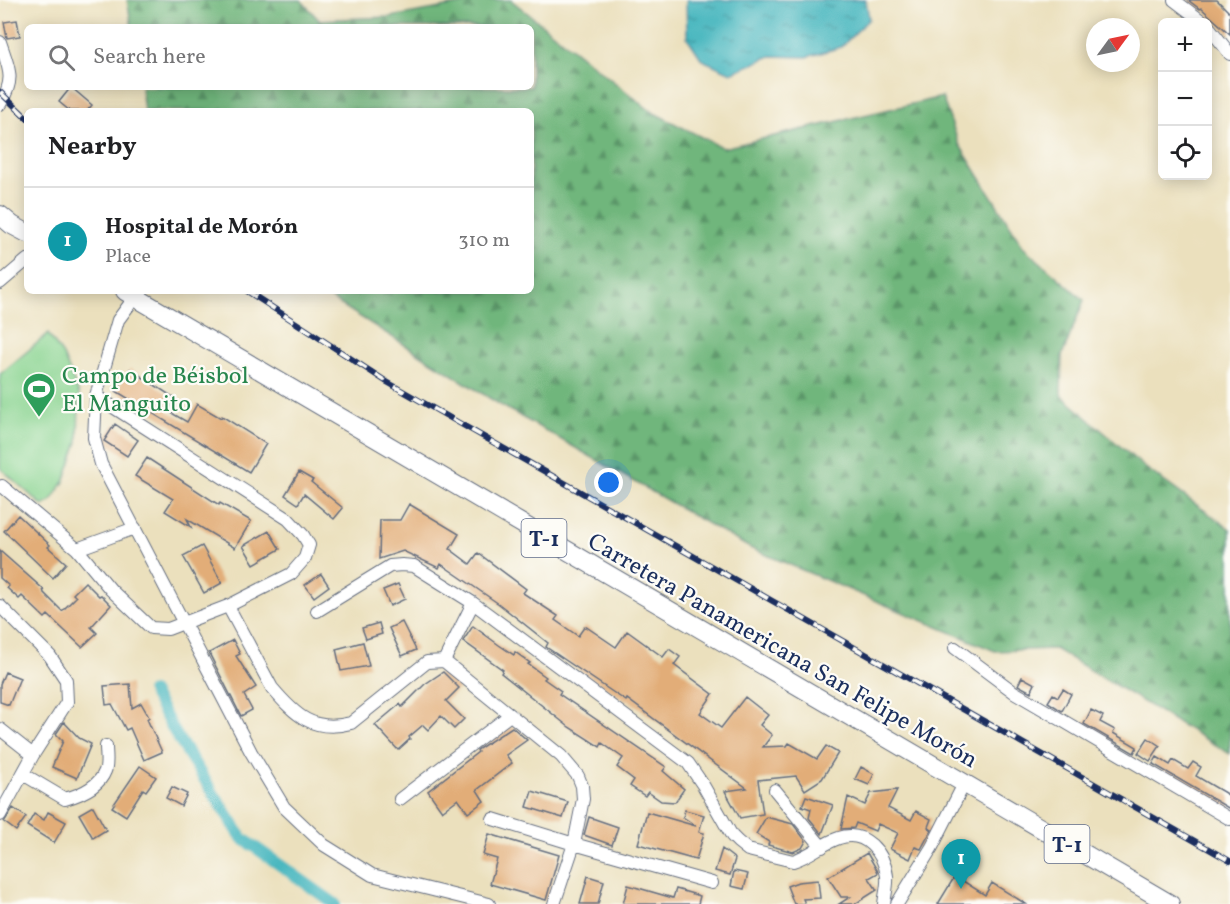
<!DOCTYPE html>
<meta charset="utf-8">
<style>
body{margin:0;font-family:Vollkorn,serif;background:#f2f2f2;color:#202124}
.controls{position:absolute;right:18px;top:18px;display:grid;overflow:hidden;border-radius:9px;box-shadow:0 3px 15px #0003}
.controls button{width:54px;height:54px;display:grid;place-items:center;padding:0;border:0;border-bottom:2px solid #e0e0e0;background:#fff;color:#202124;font:30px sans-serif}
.compass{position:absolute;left:1086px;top:18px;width:54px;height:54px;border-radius:50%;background:#fff;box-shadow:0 3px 15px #0003;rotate:57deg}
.you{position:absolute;left:609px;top:483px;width:21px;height:21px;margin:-15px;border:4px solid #fff;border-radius:50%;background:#1a73e8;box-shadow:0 0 0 9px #1a73e833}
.badge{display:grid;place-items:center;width:39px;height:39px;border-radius:50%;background:#2563eb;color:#fff;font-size:20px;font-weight:700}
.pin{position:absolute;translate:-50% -50px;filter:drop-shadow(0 2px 3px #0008)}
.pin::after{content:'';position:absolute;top:32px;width:21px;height:18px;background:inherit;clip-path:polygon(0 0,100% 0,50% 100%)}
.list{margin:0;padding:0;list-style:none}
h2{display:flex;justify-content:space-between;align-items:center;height:78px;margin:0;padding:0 24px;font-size:26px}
h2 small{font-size:20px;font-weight:400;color:#757577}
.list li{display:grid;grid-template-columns:39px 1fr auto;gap:18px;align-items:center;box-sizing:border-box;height:108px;padding:0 24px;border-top:2px solid #e0e0e0}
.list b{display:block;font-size:22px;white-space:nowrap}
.list p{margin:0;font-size:20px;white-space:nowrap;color:#757577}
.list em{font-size:20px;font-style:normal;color:#757577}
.icon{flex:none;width:33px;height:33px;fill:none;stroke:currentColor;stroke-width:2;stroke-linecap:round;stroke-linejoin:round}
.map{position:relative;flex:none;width:1230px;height:904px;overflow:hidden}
.search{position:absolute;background:#fff;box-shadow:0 3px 15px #0003;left:24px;top:24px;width:510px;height:66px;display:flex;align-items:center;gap:15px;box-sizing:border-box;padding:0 21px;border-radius:9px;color:#757577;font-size:22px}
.panel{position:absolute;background:#fff;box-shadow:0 3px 15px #0003;left:24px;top:108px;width:510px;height:186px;border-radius:9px}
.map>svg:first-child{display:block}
.grass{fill:#8ad491;stroke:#528278;stroke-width:1.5}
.forest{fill:url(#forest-firs);stroke:#45726c;stroke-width:1.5}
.water{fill:url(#water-ripples);stroke:#32738e;stroke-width:1.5}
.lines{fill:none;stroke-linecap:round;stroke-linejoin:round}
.canal{stroke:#48b7bf;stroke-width:12}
.building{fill:#e2ad78}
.minor-casing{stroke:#646d7f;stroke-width:14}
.primary-casing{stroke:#646d7f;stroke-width:20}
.minor{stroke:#fff;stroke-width:12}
.primary{stroke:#fff;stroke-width:18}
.rail-casing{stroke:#1b2f5e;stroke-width:6}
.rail{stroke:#fdfcf7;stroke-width:4;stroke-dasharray:11;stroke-linecap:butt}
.labels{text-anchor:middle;stroke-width:4.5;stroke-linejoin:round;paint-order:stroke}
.shield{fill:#fdfcf7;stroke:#5f6c8c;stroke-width:1.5}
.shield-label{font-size:22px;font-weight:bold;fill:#1b2f5e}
.leisure-label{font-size:24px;fill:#27864d;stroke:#fdfcf7;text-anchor:start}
.street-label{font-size:24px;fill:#1b2f5e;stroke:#fdfcf7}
</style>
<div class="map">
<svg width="1230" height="904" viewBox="0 0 1230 904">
<defs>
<pattern id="forest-firs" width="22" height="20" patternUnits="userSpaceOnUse" patternTransform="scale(1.5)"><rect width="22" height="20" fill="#6fb67b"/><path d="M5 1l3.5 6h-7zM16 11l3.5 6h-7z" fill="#5a9468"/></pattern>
<pattern id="water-ripples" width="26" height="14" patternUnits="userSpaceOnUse" patternTransform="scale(1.5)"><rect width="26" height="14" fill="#48b7bf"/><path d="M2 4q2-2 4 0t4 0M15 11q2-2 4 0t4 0" fill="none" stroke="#3b959e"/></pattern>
</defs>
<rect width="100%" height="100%" fill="#fdfcf7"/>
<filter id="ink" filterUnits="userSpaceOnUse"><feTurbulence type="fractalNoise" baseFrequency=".0167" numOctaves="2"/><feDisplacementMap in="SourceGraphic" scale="12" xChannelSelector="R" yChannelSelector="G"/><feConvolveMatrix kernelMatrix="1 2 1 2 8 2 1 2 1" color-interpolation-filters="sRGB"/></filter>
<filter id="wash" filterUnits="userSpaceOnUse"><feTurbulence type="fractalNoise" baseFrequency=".008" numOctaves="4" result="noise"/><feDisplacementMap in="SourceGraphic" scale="24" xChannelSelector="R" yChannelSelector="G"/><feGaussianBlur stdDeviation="1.35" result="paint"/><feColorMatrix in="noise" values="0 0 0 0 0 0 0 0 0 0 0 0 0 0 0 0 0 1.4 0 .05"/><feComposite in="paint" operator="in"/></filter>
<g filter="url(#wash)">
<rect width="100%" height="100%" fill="#ebe0bd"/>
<!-- grass -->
<path class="grass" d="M48,334L63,355L79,394L78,442L64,482L50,502L43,506L0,468V374Z"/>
<!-- forest -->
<path class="forest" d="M127,0H301L319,20L390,17L485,0H511L652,112L723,148L942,97L959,144L1024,248L1084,300L1062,356L1061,395L1143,466L1230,529V754L1055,649L995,651L750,548L499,404L319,291H531V111H144L141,87H531V27H132Z"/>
<!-- water -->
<path class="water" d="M686,0H866L869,19L841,47L807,57L771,56L731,73L702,60L687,37Z"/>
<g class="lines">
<!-- canal -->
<path class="canal" d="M152,692L178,738L242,838L335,904"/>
</g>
<g id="blocks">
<!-- building -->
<path class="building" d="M1188,0H1217L1230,13V34L1201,8L1200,9Z
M17,20L20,36L7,38L4,22Z
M71,87L92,105L87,111H70L59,102Z
M130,369L176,399L168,411L187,422L197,404L221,418L222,416L266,444L249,472L116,391Z
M115,424L138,440L127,456L104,441Z
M147,458L219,505L220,503L251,521L235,548L187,519L191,527L165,511L173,499L135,476Z
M299,472L313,480L311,482L343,508L334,519L304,494L298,504L285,495Z
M409,504L459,534L450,549L470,564L478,553L526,589L523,593L558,616L555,620L578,636L585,626L616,647L627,631L663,657L669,649L680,657L674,665L713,694L700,713L721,728L745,697L768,715L760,725L772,735L763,747L787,746L789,743L817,759L826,746L838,753L822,779L805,790L796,776L758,780L763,814L740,818L725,791L747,788L627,699L626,701L546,647L548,643L499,604L441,564L439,568L403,551L379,559L380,520H400Z
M18,515L50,545L48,547L66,563L53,578L4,531Z
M269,531L280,549L254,564L243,546Z
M202,546L222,583L204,593L183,556Z
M0,551L43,589L44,593L62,611L76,597L73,594L85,582L99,596L101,595L111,605L91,627L97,633L82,647L48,615L45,618L22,596L19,599L7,588L9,586L0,578Z
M321,574L329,586L314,597L305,585Z
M398,584L405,599L390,606L383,590Z
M402,622L416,650L402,656L389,628Z
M379,623L382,634L366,639L362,628Z
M473,626L499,645L514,655L515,652L530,663L528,664L546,677L544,679L561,691L559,694L666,767L663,771L684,789L675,802L661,801L648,792L645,796L630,786L634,780L617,767L623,758L602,743L600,747L569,727L501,673L503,670L463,641Z
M233,640L240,654L236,656L256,687L244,695L252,710L241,716L209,653Z
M363,642L369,666L341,671L336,649Z
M5,672L20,678L9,705L0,702V684Z
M443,672L459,688L446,701L464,719L454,729L441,716L428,730L423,725L409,737L410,739L398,750L375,725L400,704L402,707L425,684Z
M1022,677L1035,684L1031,692L1018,685Z
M130,684L132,708L141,703L149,717L147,719L162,752L144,760L130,728L126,730L112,704L106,705L104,686Z
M1063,689L1071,694L1062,711L1048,702L1053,694L1058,697Z
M1091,710L1103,716L1100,722L1115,730L1113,733L1137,747L1134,753L1084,724Z
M64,722L79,738L91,744L77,778L52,767L63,741L56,734Z
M512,727L527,740L506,755L512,763L477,790L484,801L468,813L458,799L442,811L428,791L478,752L477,750Z
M1148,738L1160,746L1150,761L1138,753Z
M1157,757L1170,765L1173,760L1188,769L1193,762L1201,767L1196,776L1230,796V809L1153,764Z
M140,766L156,777L146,791L143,789L126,816L112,807Z
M861,767L874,774L869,785L855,779Z
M172,787L187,794L181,806L166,798Z
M897,790L888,808L911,820L916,811L931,819L928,827L932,830L927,838L921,849L915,847L910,859L890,849L898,833L878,824L875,831L856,823L854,828L841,829L848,797L865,805L871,793Z
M532,791L568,802L563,818L527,807Z
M806,796L833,805L822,834L809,818L811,809L802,806Z
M93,806L106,830L93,838L79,814Z
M13,808L26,817L16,831L4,822Z
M685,810L704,815L699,832L704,833L696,860L638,844L647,812L696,826L683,817Z
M48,812L66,822L54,843L27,826L34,814L44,820Z
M589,817L618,827L612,845L584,835Z
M766,817L793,824L806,841L802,848L793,852L768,845L769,842L756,834Z
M489,834L559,855L546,900L490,884L497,859L483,855Z
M722,849L735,859L730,875L715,871Z
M867,853L877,870L878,873L869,878L877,890L855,904H839L850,897H841L828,877Z
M734,871L748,874L744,889L731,886Z
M588,876L604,881L598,904H580Z
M955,876L985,895L992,883L1026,904H938Z
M818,880L820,898L803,899L805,904H794L787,886L798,882Z
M628,885L673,898L676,889L700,896L698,904H623Z"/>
</g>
</g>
<g filter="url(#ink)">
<use href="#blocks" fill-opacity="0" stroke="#646d7f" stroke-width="1.5"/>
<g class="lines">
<!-- minor casing -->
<g class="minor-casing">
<path id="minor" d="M1174,0L1203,22
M1208,26L1230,54
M0,42C9,69 16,78 0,104
M0,283L27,260
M135,297L118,320L96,396L94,438L101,464L251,752L284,807L324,845L372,875L489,904
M0,487L2,486L77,549L135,528
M77,549L111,590L151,628L168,629L228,606L291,574L305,558L309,545L303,535L288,519L96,396
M0,606L50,656L66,680L67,702L33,755L0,815
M228,606L272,688C295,715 313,733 351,723L427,662L444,661L473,603
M317,611L390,566L402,565L414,566L473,603L688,763L703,785L732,836L738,842L748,850L793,861C810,856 823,843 839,838C865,829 884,853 887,876C888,885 885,895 884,904
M955,648L1014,692L1230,819
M444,661L561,756L578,776L582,786L583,799L574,844L554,904
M0,729L33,755
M23,774L65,799C79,795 99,787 105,771C108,765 106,754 106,746
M775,790L822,847
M400,799L510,715
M493,819L574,844L712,883
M897,904L932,847L964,784"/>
</g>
<!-- primary casing -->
<g class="primary-casing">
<path id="primary" d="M0,215L12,225L27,233
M125,291L1170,904"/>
</g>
<!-- minor -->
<use href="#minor" class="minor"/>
<!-- primary -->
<use href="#primary" class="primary"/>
<!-- rail casing -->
<g class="rail-casing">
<path id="rail" d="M0,92L27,118
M247,291L387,382L1230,861"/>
</g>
<!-- rail -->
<use href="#rail" class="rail"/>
</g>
</g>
<!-- icons -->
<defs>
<g id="stadium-pin" transform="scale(1.725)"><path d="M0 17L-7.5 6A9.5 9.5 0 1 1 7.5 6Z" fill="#2e9e5b" stroke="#fdfcf7"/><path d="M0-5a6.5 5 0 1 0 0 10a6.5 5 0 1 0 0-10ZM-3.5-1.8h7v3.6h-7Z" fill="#fff"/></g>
</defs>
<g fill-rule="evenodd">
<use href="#stadium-pin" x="39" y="389"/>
</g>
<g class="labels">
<!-- shield labels -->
<g class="shield">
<rect x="521.5" y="519" width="45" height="38" rx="4.5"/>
<rect x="1044.5" y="825" width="45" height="38" rx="4.5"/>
</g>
<g class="shield-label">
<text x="544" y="546">T-1</text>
<text x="1067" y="852">T-1</text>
</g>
<!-- leisure labels -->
<g class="leisure-label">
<text x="62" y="383">Campo de Béisbol<tspan x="62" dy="28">El Manguito</tspan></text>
</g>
<!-- street labels -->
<g class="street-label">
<text transform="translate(783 650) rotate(30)" y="8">Carretera Panamericana San Felipe Morón</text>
</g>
</g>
</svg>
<div class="controls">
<button>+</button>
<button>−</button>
<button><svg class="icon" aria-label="locate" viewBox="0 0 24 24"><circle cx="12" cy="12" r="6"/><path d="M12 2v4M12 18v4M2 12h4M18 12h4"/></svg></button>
</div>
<svg class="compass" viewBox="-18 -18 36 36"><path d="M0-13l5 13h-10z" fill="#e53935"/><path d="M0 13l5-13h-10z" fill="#757577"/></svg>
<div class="you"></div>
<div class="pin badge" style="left:961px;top:889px;background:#0f9aa8">1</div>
<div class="search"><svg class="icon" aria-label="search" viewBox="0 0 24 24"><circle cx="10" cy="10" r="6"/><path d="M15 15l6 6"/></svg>Search here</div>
<section class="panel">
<h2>Nearby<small></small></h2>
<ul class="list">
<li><span class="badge" style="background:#0f9aa8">1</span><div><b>Hospital de Morón</b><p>Place</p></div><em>310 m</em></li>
</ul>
</section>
</div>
